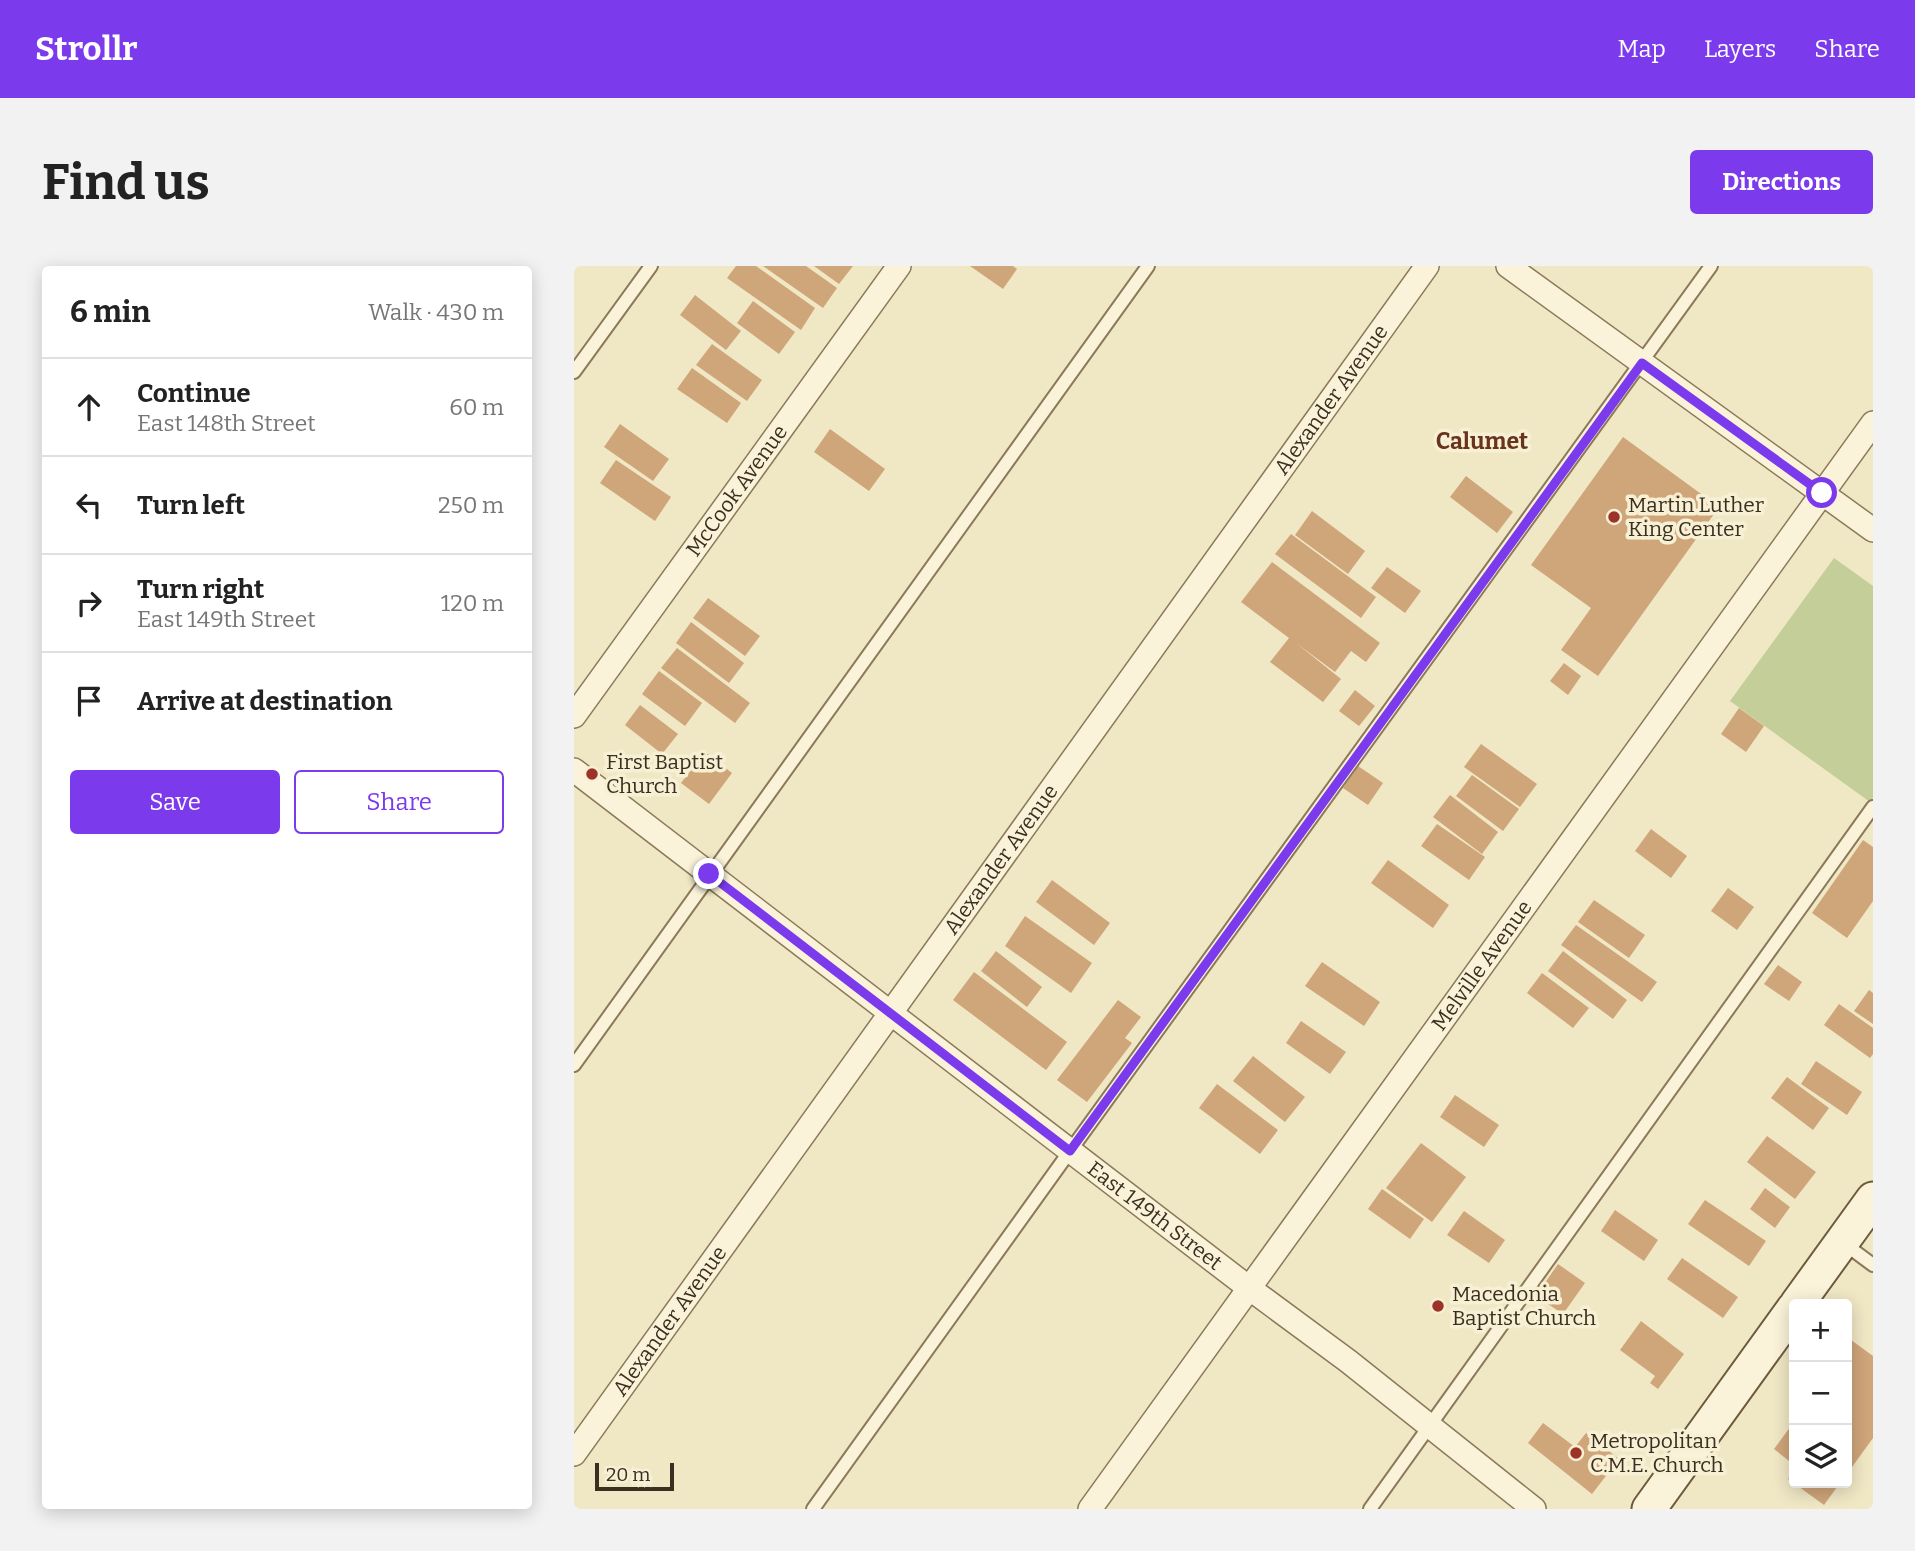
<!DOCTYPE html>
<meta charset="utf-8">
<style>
body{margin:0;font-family:Bitter,serif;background:#f2f2f2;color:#222}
.controls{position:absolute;right:21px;bottom:21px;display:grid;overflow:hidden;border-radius:7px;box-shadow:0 4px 18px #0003}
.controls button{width:63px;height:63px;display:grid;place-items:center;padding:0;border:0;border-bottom:2px solid #e0e0e0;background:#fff;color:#222;font:35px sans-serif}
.scale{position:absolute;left:21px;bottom:18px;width:79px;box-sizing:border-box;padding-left:7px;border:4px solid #3b2f1f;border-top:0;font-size:19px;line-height:24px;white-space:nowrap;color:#3b2f1f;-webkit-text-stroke:5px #f7f0d5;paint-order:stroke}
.stop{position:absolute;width:21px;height:21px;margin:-16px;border:5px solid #7c3aed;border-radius:50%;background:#fff}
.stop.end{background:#7c3aed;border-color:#fff;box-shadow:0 2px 7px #0008}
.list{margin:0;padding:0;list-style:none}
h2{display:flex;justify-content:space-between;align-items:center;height:91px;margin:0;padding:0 28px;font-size:30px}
h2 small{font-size:23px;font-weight:400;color:#767676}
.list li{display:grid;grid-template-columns:46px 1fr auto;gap:21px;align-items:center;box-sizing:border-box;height:98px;padding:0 28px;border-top:2px solid #e0e0e0}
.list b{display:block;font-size:26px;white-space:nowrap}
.list p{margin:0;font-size:23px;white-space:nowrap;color:#767676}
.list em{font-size:23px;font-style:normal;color:#767676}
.actions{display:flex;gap:14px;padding:21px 28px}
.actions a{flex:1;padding:16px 0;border:2px solid #7c3aed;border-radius:7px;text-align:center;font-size:24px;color:#7c3aed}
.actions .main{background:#7c3aed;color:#fff}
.icon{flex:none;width:38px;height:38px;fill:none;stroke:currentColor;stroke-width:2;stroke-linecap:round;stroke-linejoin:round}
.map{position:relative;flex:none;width:1299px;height:1243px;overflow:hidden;border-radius:7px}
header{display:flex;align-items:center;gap:42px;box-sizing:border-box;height:98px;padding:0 35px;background:#7c3aed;color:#fff}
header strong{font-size:33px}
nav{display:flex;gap:38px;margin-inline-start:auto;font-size:24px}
.intro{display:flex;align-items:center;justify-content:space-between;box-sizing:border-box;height:168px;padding:0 42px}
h1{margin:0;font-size:49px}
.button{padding:18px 32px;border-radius:7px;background:#7c3aed;color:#fff;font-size:24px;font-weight:700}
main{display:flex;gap:42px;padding:0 42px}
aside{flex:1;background:#fff;border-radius:7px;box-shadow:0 4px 18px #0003}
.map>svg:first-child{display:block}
.green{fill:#c3ce98}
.building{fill:#cfa57a}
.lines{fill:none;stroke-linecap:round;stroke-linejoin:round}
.service-casing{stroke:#8b795a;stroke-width:16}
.minor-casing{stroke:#8b795a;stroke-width:26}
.secondary-casing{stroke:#6d5a3d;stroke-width:37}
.service{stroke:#faf3d9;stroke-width:12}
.minor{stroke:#faf3d9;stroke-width:23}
.secondary{stroke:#faf3d9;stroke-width:33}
.route{stroke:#7c3aed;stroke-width:9}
.poi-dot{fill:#9c3228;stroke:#f7f0d5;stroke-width:2.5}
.labels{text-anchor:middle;stroke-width:7;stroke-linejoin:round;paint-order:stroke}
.street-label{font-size:21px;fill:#3b2f1f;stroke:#f7f0d5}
.poi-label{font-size:21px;fill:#3b2f1f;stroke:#f7f0d5;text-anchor:start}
.neighbourhood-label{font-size:23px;font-weight:bold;fill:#69341d;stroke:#f7f0d5}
</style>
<header>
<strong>Strollr</strong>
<nav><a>Map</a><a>Layers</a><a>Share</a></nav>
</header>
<div class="intro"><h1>Find us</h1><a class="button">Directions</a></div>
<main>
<aside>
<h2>6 min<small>Walk · 430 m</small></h2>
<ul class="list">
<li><svg class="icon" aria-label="ahead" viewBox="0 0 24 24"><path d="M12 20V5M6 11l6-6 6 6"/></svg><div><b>Continue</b><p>East 148th Street</p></div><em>60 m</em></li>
<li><svg class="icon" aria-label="left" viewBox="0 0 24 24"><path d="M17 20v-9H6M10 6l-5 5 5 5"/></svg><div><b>Turn left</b></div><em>250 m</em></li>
<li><svg class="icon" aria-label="right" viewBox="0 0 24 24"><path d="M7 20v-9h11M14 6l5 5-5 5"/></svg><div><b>Turn right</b><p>East 149th Street</p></div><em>120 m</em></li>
<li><svg class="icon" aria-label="arrive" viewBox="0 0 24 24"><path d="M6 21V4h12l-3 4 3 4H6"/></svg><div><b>Arrive at destination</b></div></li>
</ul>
<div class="actions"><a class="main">Save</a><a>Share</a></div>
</aside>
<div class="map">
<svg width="1299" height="1243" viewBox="0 0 1299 1243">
<rect width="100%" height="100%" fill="#f0e7c5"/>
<!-- green -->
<path class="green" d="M1260,292L1299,320V532L1296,536L1156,435Z"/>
<!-- building -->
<path class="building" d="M162,0H182L241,42L227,64L153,12Z
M189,0H232L263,22L249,42Z
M240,0H279L265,18Z
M396,0H439L443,3L429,23Z
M121,29L167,65L152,84L106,49Z
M179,35L221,66L205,88L163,57Z
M138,78L188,114L173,135L122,99Z
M118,102L167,137L153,157L103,123Z
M46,158L95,193L79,215L30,181Z
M256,163L311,203L295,225L240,186Z
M1049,171L1145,241L1024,410L987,384L1017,342L957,299Z
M42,194L97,231L81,255L26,217Z
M892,210L939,246L923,267L876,231Z
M738,245L791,285L774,308L721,269Z
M717,268L802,331L787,352L701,288Z
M698,296L806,377L792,396L777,385L761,406L722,377L767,413L749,436L696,396L715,372L667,336Z
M813,301L847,325L831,347L797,322Z
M134,332L186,370L171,390L119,352Z
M117,356L170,397L155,417L102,377Z
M103,382L176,437L161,457L87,402Z
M990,397L1007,410L994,429L976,415Z
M85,405L128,437L111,460L68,428Z
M781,424L801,440L785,460L765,445Z
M66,439L104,468L88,488L51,459Z
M1165,442L1190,460L1172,486L1147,468Z
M907,478L963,518L946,541L890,501Z
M131,486L158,507L135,538L107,517Z
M784,500L809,517L794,539L769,522Z
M898,509L945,543L929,565L882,530Z
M876,529L924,566L908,588L859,551Z
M863,558L911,591L895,614L847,580Z
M1077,563L1113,590L1097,612L1061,585Z
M1289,574L1299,581V635L1273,672L1238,647Z
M814,594L875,639L859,662L797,617Z
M478,614L536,657L520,679L462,636Z
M1154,622L1180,641L1163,664L1137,645Z
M1020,634L1071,669L1055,692L1004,656Z
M451,650L518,697L497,727L431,680Z
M1002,659L1083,716L1068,736L987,679Z
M422,685L468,721L453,741L407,705Z
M989,685L1053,734L1039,753L974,705Z
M748,696L806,736L790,760L731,720Z
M1204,699L1228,716L1215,735L1190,718Z
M400,706L493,776L472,804L379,734Z
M968,707L1015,742L999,762L953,727Z
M1295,724L1299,727V758L1280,745Z
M544,734L567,751L551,772L558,777L513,836L483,814Z
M1265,738L1299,762V788L1296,792L1250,759Z
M727,755L772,786L756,808L712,777Z
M679,790L731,831L711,856L659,815Z
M1242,795L1288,826L1273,849L1227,818Z
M1213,811L1255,842L1239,864L1197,832Z
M643,818L704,864L686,888L625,842Z
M881,829L925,859L910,881L866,851Z
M1193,870L1242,906L1221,933L1173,896Z
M847,877L892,911L858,956L812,922Z
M1191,922L1216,941L1201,962L1176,943Z
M808,923L850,953L836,973L794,943Z
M1131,934L1192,975L1175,1000L1114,958Z
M1041,944L1084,974L1070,995L1027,965Z
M890,945L931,974L915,997L873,969Z
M1108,992L1164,1031L1149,1052L1093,1013Z
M984,998L1011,1017L989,1048L962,1030Z
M1067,1055L1110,1088L1084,1123L1076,1117L1081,1110L1046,1084Z
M1273,1071L1299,1090V1172L1273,1208Z
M1220,1156V1199L1200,1183Z
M969,1157L1001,1181L1012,1167L1045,1193L1018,1228L954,1177Z
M1220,1204V1217H1266L1250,1239L1214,1213Z"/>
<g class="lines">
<!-- service casing -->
<g class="service-casing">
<path id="service" d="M0,106L77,0
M0,799L574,0
M1268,976L1299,999
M239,1243L496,885L1137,0
M796,1243L1299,541"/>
</g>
<!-- minor casing -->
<g class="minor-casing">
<g id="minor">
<path d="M934,0L1299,264"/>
<path id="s1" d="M0,450L325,0"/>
<path id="s2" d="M0,504L675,1022L774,1095L960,1243"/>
<path id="s3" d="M0,1188L853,0"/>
<path id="s4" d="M516,1243L1299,157"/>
</g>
</g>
<!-- secondary casing -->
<g class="secondary-casing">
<path id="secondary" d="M1223,1038L1299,933
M1075,1243L1220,1042"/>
</g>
<!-- service -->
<use href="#service" class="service"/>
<!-- minor -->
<use href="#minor" class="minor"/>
<!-- secondary -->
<use href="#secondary" class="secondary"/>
</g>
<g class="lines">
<!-- route -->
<path class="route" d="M135,608L496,885L1068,97L1248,227"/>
</g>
<!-- markers -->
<g class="poi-dot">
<circle cx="1040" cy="251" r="7"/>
<circle cx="18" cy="508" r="7"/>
<circle cx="864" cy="1040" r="7"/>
<circle cx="1002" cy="1187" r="7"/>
</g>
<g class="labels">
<!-- street labels -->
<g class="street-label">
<text dy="7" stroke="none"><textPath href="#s3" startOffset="1298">Alexander Avenue</textPath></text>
<text dy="7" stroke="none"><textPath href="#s1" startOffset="278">McCook Avenue</textPath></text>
<text dy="7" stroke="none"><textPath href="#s3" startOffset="732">Alexander Avenue</textPath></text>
<text dy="7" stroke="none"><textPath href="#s4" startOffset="670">Melville Avenue</textPath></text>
<text dy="7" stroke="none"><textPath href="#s2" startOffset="732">East 149th Street</textPath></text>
<text dy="7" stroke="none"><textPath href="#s3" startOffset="164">Alexander Avenue</textPath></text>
</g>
<!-- poi labels -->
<g class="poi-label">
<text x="1054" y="246">Martin Luther<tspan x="1054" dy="24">King Center</tspan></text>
<text x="32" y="503">First Baptist<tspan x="32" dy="24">Church</tspan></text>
<text x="878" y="1035">Macedonia<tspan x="878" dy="24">Baptist Church</tspan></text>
<text x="1016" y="1182">Metropolitan<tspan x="1016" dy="24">C.M.E. Church</tspan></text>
</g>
<!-- neighbourhood labels -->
<g class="neighbourhood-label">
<text x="908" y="183">Calumet</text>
</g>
</g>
</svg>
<div class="controls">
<button>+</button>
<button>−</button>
<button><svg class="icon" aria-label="layers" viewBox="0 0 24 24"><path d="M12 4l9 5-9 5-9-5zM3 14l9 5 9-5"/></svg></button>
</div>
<div class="scale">20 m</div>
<div class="stop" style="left:1248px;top:227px"></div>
<div class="stop end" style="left:135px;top:608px"></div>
</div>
</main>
